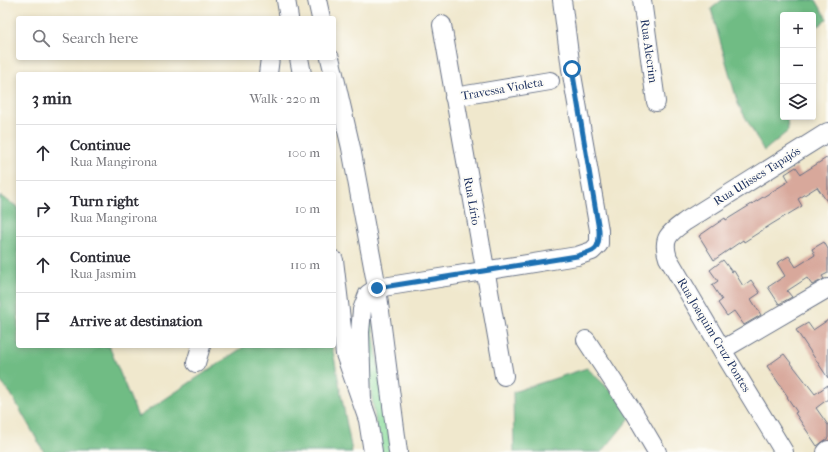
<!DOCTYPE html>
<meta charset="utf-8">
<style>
body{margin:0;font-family:"IM FELL French Canon",serif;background:#f2f2f3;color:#2b2b33}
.controls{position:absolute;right:12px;top:12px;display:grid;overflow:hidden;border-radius:4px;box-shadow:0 2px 6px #0003}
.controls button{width:36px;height:36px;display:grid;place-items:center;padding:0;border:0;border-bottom:1px solid #e1e1e2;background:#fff;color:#2b2b33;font:20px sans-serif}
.stop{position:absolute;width:12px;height:12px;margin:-9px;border:3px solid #1f6fb2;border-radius:50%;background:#fff}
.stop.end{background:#1f6fb2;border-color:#fff;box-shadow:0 1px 4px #0008}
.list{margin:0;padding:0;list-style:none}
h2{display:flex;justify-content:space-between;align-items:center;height:52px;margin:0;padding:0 16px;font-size:17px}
h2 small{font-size:13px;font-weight:400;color:#7c7c81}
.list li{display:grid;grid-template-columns:26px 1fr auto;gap:12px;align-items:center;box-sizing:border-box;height:56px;padding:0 16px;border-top:1px solid #e1e1e2}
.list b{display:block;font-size:15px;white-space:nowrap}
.list p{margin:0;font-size:13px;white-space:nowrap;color:#7c7c81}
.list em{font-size:13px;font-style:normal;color:#7c7c81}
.icon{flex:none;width:22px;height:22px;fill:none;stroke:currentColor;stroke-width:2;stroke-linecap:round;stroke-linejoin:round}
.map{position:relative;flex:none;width:828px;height:452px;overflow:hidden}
.search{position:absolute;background:#fff;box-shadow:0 2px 6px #0003;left:16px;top:16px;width:320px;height:44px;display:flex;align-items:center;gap:10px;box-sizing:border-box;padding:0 14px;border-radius:4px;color:#7c7c81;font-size:15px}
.panel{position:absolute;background:#fff;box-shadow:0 2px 6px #0003;left:16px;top:72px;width:320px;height:276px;border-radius:4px}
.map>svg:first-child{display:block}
.green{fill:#8bdd9d;stroke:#53867e}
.forest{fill:#70bc84;stroke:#467671}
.building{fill:#d8a89b}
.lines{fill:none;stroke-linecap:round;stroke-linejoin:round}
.minor-casing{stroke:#667085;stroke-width:20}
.minor{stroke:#fff;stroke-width:18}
.route{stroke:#1f6fb2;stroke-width:5}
.labels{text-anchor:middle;stroke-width:4;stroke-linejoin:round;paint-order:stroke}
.street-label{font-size:12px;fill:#1b2f5e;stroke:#fdfcf7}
</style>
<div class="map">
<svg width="828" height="452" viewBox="0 0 828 452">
<rect width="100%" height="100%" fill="#fdfcf7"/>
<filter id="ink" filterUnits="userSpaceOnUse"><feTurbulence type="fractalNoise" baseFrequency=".025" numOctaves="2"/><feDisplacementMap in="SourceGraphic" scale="8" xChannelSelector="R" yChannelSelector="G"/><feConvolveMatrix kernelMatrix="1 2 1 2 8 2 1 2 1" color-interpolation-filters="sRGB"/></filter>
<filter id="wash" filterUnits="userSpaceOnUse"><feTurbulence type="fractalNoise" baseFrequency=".012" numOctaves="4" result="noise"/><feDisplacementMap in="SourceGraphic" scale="16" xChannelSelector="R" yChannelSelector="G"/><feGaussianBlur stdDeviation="0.9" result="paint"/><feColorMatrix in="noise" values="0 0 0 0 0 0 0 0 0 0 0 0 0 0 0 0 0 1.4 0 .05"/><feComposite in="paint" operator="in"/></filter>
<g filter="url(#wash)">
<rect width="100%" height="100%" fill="#f0e8cd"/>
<!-- green -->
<path class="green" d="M371,318L392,452H380L363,336Z"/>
<!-- forest -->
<path class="forest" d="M722,0H816L827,19L813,30V15H783V117H787L788,131L764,151L738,104L711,9Z
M0,196L18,207V346H109L138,417L245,346H332L352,452H44L11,394L0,381Z
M587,368L634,413L602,452H514L513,392Z"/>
<g id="blocks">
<!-- building -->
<path class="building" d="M828,157V203L817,187L798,199L802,206L772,224L744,242L743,240L714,260L699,236L725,218L726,220L789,181L785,174L796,167L801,174Z
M824,242L828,249V273L822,276L824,279L812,285L807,278L787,291L792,297L779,304L768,287L785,276L777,263L789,256L796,267L815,255L812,249Z
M723,260L732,272L734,271L743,286L751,280L760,293L751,299L761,315L744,325L734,311L727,316L718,303L722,300L712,285L718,281L710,270Z
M828,320V378L796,330L808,323L813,330Z
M784,354L815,394L828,385V399L816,408L828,425V438L817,446L795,413L797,412L787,397H788L767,366Z"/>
</g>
</g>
<g filter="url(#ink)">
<use href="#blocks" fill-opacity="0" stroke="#667085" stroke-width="1"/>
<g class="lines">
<!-- minor casing -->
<g class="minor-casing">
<path id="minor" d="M286,0L289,18
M317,0L321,18
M642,0L656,102
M442,25L504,376
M299,58L302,74
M330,58L334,74
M268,74L270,58
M334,74L351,148L377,288L398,452
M454,97L550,81
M334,260L345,354L368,420L373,452
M586,340L634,413L657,452
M722,350L828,288
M196,363L201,346
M362,402L360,332L362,310L368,294L377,288L577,256L592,251L599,244V230L571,69L562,0
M784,452L722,350L668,258C661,237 671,232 686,221L828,132
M826,452L828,450"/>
</g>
<!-- minor -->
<use href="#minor" class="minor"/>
</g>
</g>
<g class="lines" filter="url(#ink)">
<!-- route -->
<path class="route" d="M377,288L577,256C595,251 600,250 599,230L572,69"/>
</g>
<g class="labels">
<!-- street labels -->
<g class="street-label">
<text transform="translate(649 51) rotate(82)" y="4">Rua Alecrim</text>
<text transform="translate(502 89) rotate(-10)" y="4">Travessa Violeta</text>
<text transform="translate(757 176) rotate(-32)" y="4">Rua Ulisses Tapajós</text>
<text transform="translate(472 201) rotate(80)" y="4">Rua Lírio</text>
<text transform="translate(714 335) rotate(59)" y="4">Rua Joaquim Cruz Pontes</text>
</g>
</g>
</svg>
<div class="controls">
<button>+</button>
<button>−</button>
<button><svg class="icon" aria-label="layers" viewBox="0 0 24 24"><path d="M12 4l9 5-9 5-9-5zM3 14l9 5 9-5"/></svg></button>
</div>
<div class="stop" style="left:572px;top:69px"></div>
<div class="stop end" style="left:377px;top:288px"></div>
<div class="search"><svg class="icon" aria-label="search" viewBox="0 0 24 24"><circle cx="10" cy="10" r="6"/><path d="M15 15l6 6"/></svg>Search here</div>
<section class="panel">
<h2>3 min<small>Walk · 220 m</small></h2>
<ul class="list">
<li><svg class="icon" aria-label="ahead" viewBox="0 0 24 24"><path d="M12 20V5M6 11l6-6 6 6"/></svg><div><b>Continue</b><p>Rua Mangirona</p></div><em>100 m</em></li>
<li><svg class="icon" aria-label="right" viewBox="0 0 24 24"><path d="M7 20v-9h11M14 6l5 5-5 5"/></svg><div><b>Turn right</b><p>Rua Mangirona</p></div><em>10 m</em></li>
<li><svg class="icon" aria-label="ahead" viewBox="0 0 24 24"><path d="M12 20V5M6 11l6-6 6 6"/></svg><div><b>Continue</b><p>Rua Jasmim</p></div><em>110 m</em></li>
<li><svg class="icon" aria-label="arrive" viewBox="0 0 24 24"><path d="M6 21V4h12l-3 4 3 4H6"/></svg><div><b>Arrive at destination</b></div></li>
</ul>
</section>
</div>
